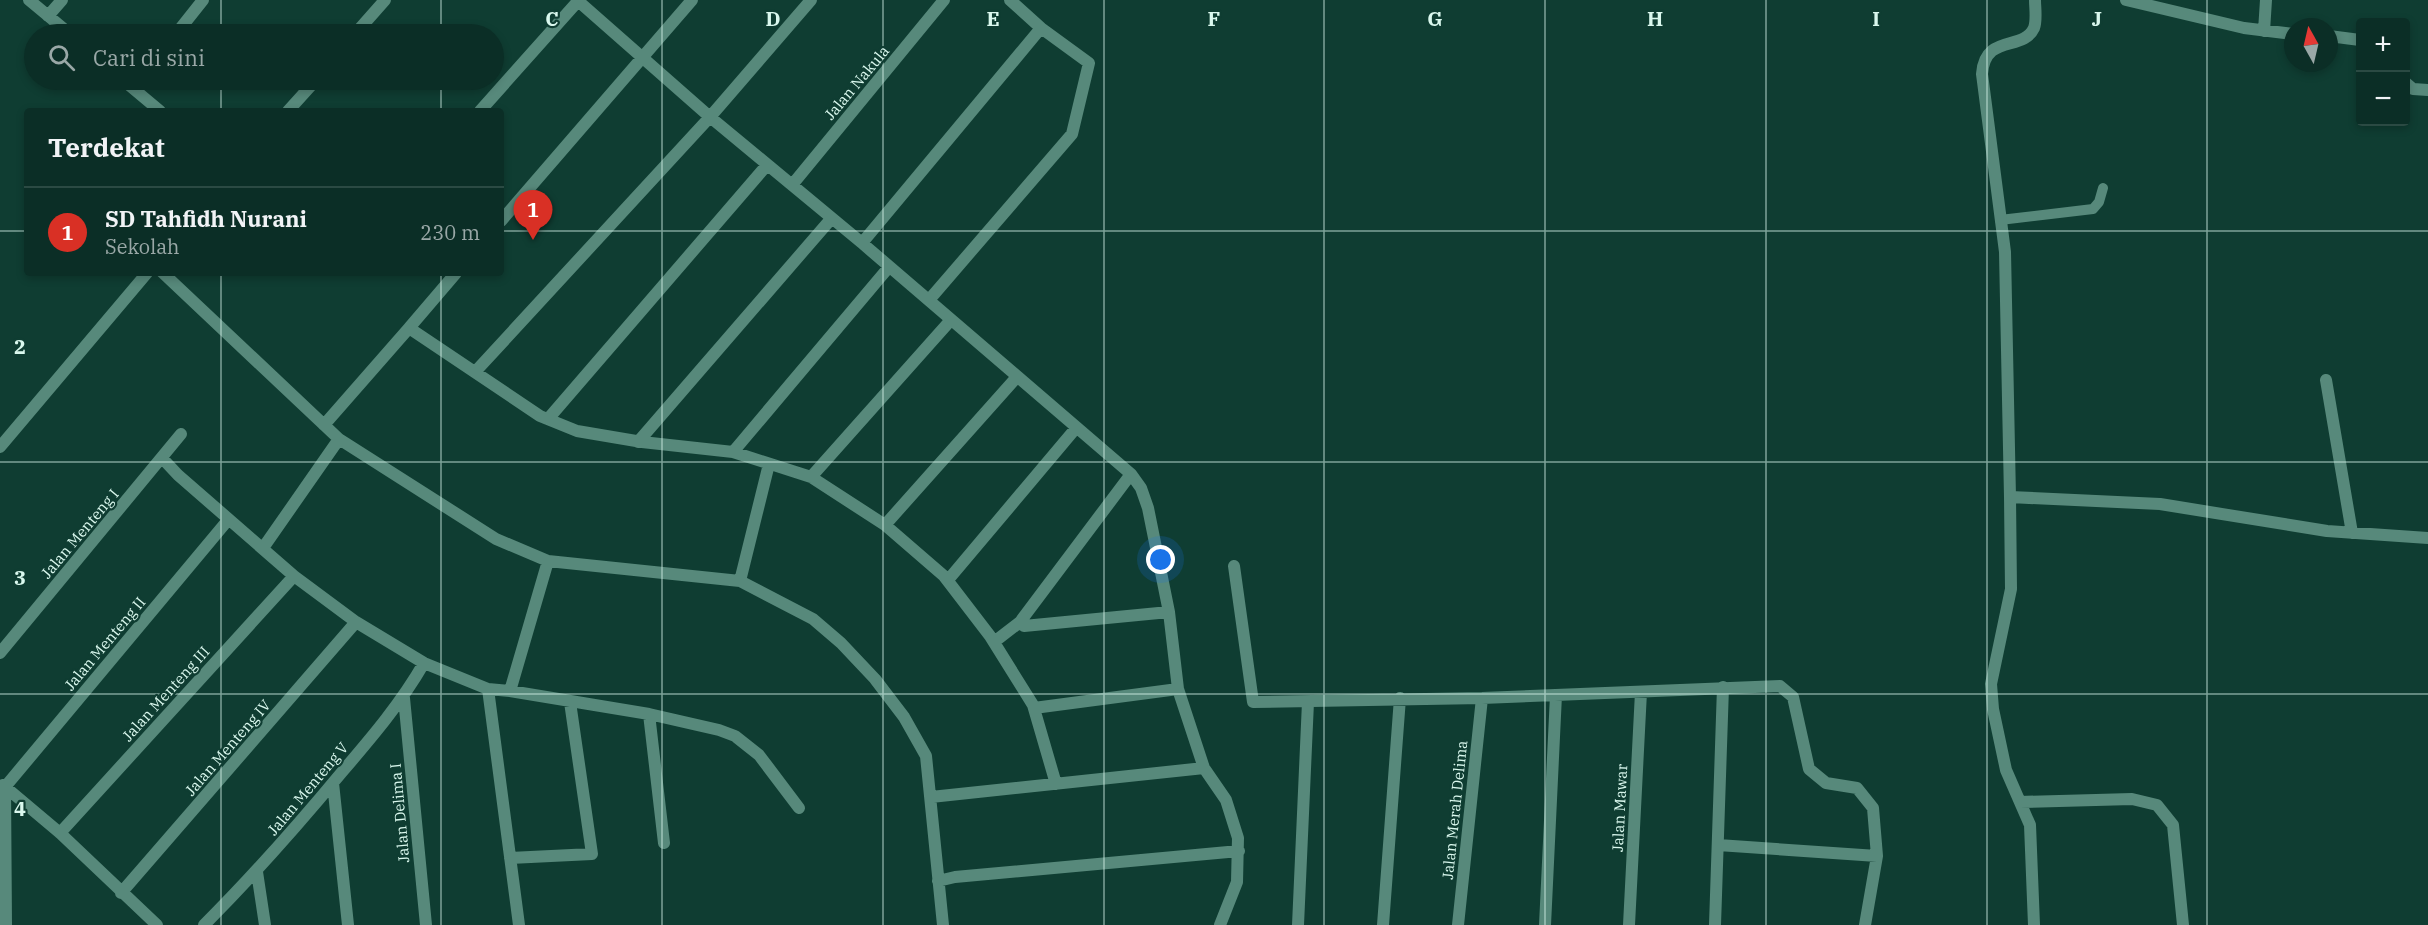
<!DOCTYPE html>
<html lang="id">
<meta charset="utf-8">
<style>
body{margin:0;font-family:"IBM Plex Serif",serif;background:#14362e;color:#f1f3f6}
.controls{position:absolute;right:18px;top:18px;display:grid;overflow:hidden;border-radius:6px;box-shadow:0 3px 9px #0003}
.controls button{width:54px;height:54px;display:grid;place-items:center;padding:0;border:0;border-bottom:2px solid #2b4a43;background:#0b2e26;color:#f1f3f6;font:30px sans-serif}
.compass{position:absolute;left:2284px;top:18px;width:54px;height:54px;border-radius:50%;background:#0b2e26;box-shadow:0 3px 9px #0003;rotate:352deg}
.you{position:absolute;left:1161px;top:560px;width:21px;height:21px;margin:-15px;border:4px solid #fff;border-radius:50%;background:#1a73e8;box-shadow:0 0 0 9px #1a73e833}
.badge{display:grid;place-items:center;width:39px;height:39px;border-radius:50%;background:#d93025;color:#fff;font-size:20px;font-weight:700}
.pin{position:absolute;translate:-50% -50px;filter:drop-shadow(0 2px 3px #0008)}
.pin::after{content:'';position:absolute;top:32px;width:21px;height:18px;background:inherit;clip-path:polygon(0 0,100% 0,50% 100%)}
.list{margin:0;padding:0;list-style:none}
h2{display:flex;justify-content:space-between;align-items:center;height:78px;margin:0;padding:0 24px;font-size:26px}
h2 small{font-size:20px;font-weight:400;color:#9aa8a7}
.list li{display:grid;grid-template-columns:39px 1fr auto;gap:18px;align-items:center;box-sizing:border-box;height:90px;padding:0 24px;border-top:2px solid #2b4a43}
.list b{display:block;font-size:22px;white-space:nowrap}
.list p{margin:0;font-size:20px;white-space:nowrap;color:#9aa8a7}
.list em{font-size:20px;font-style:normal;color:#9aa8a7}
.icon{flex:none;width:33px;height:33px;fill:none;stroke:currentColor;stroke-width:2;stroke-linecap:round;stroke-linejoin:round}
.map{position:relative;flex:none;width:2428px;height:925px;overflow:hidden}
.search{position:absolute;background:#0b2e26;box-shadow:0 3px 9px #0003;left:24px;top:24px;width:480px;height:66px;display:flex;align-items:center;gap:15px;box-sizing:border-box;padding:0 21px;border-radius:33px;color:#9aa8a7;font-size:22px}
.panel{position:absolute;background:#0b2e26;box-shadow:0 3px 9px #0003;left:24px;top:108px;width:480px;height:168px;border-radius:6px}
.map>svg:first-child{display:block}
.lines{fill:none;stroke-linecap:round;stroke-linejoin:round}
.service{stroke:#57897b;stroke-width:10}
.minor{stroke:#57897b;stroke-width:12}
.grid{fill:none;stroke:#daf8ee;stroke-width:1.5;stroke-opacity:0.55}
.labels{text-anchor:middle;stroke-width:4.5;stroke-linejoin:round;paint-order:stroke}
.street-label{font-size:15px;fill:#daf8ee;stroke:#0f3d32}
.grid-label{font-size:20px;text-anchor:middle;font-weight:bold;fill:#daf8ee;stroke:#0f3d32;stroke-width:4.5;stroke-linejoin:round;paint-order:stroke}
</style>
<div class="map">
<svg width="2428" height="925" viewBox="0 0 2428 925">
<rect width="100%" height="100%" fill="#0f3d32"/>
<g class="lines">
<!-- service -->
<path class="service" d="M2000,220L2093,209L2099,202L2103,188"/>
<!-- minor -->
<path class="minor" d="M29,0L70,34
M577,0L710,117L862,243L1131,474L1141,488L1148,508L1169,612L1178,689L1204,768L1226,800L1238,838L1237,882L1220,925
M2035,0C2035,8 2037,20 2034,28C2023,52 1985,33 1982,74L2005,252L2010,497L2160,504L2327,531L2428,538
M2126,0L2244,28L2293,34
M48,16L62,0
M2264,31L2266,0
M176,34L203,0
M355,34L385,0
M2329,36L2360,40
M123,80L160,111
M2406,83L2413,89L2428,90
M288,111L316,80
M480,111L579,0
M792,185L944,0
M501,221L692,0
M862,243L1041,28
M163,273L339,439L496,539L548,561L740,581L813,619L841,643L875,679L904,717L926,756L943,925
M929,300L1072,134L1089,63L1041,28L1010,0
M409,328L456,273
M475,372L710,117L811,0
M2326,380L2352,533
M548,419L767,165
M324,425L409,328L540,416L577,431L642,442L733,452L811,477L885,525L944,576L990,636L1033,705L1056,784
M638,442L831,219
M0,447L147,273
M733,452L889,267
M163,459L178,475L294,576L356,622L424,663L488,689L510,691L548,561
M811,477L950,321
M2010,497L2011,589L1991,684L1993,709L2006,770L2030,825L2034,925
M885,525L1016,378
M263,548L339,439
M1234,566L1253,702L1482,698L1780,686L1793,697L1809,769L1826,783L1857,788L1873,808L1877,856L1718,845
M948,580L1076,428
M740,581L769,464
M1020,622L1024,626L1169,612
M994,642L1020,622L1131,474
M0,653L181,434
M488,689L519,925
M510,691L649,714L719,730L735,736L759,755L799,808
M404,698L426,925
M1034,708L1178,689
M649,714L664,843
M333,783L348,925
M3,785L60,833L157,925
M931,797L1204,768
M2020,802L2132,799L2157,805L2173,825L2183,925
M60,833L294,576
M510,858L592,854L570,702
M257,872L265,925
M938,881L955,877L1239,851
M121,893L356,622
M6,925L5,787L228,520
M204,925C253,876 298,825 342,772C372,737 401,703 424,663
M1298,925L1308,702
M1383,925L1400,698
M1458,925L1482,698
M1545,925L1556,695
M1629,925L1641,692
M1715,925L1723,687
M1865,925L1877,856"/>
</g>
<!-- grid -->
<path class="grid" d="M221,0V34M441,0V34M662,0V925M883,0V925M1104,0V925M1324,0V925M1545,0V925M1766,0V925M1987,0V925M2207,0V925M221,80V111M441,80V111M0,231H27M501,231H2428M221,273V925M441,273V925M0,462H2428M0,694H2428"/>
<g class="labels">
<!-- street labels -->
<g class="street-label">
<text transform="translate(857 83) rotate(-50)" y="5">Jalan Nakula</text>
<text transform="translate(80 534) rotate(-50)" y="5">Jalan Menteng I</text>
<text transform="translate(105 644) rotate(-50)" y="5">Jalan Menteng II</text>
<text transform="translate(166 694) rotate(-48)" y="5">Jalan Menteng III</text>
<text transform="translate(228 748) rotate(-49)" y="5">Jalan Menteng IV</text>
<text transform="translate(308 789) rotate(-50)" y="5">Jalan Menteng V</text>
<text transform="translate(1620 808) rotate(-87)" y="5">Jalan Mawar</text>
<text transform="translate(1455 810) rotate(-84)" y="5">Jalan Merah Delima</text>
<text transform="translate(400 813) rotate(-95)" y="5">Jalan Delima I</text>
</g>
</g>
<g class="grid-label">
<text x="552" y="26">C</text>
<text x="773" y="26">D</text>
<text x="993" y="26">E</text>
<text x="1214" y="26">F</text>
<text x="1435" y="26">G</text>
<text x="1655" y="26">H</text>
<text x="1876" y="26">I</text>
<text x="2097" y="26">J</text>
<text x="20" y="354">2</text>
<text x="20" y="585">3</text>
<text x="20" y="816">4</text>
</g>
</svg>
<div class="controls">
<button>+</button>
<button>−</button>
</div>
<svg class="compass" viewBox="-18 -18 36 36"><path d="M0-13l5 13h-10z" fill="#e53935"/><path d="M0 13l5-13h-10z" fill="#9aa8a7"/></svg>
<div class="you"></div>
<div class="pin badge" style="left:533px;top:240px">1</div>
<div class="search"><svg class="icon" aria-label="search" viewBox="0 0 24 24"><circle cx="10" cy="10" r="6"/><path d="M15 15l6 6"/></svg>Cari di sini</div>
<section class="panel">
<h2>Terdekat<small></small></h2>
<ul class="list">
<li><span class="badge">1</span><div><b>SD Tahfidh Nurani</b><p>Sekolah</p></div><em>230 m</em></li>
</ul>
</section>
</div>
